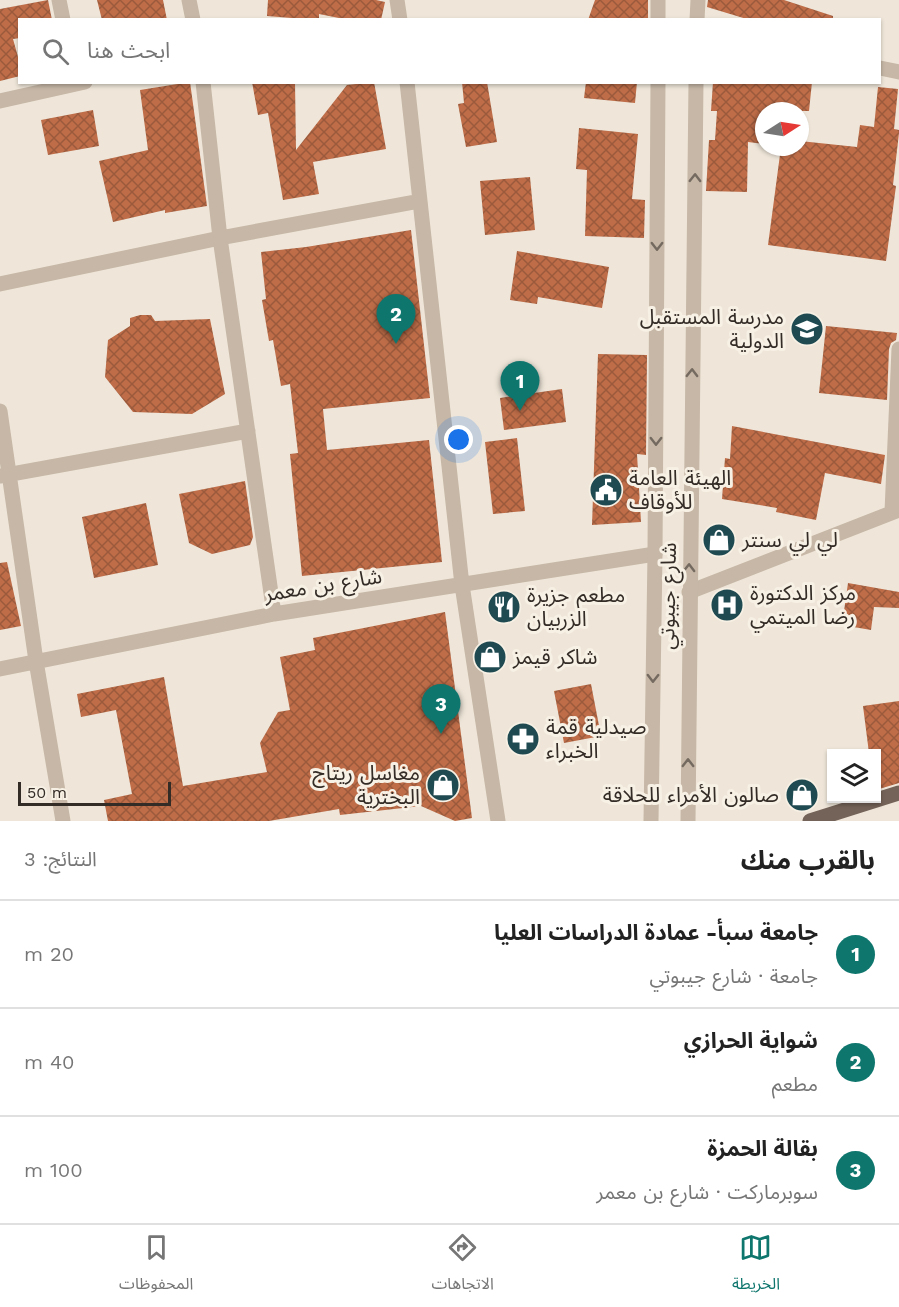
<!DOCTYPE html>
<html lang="ar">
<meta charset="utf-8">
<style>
body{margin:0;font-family:"Work Sans","Noto Sans Arabic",sans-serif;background:#f2f2f2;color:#222;direction:rtl}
.controls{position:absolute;right:18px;bottom:18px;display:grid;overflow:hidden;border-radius:0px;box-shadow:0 2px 4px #0004}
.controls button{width:54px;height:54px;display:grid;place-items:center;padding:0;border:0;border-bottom:2px solid #e0e0e0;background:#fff;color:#222;font:30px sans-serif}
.compass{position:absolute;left:755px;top:102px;width:54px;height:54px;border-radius:50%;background:#fff;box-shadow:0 2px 4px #0004;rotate:78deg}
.scale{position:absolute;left:18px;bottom:15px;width:153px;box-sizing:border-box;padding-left:6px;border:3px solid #332b26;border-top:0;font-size:16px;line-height:21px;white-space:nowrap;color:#332b26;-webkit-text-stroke:4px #f7f0e4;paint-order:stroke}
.you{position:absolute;left:459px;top:440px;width:21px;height:21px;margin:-15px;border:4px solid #fff;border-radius:50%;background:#1a73e8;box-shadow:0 0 0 9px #1a73e833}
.badge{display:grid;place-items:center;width:39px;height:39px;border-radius:50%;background:#0f766e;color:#fff;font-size:20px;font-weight:700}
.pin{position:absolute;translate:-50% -50px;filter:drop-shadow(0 2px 3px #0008)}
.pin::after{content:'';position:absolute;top:32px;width:21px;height:18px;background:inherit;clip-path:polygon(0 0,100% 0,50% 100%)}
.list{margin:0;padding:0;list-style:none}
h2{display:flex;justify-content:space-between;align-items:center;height:78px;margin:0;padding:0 24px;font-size:26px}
h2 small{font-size:20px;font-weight:400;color:#767676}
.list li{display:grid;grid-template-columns:39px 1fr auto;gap:18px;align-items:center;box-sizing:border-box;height:108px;padding:0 24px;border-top:2px solid #e0e0e0}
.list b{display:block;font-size:22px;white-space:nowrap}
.list p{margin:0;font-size:20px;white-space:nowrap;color:#767676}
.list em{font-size:20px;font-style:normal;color:#767676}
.icon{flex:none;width:33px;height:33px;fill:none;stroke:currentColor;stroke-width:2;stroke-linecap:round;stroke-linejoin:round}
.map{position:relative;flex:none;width:899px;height:821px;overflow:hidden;direction:ltr}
.search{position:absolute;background:#fff;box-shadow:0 2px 4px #0004;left:18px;right:18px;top:18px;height:66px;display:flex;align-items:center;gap:15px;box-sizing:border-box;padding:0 21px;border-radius:0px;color:#767676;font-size:22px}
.sheet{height:402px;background:#fff}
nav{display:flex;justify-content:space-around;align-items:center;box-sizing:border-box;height:84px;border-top:2px solid #e0e0e0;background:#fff;font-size:16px;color:#767676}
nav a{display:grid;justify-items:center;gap:3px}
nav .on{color:#0f766e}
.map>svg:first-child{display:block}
.building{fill:url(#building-cross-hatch)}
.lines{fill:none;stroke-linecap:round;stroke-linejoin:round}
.minor{stroke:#c6b7a6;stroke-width:15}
.tertiary{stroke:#c6b7a6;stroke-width:15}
.primary{stroke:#746358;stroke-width:15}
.oneway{stroke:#756a60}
.labels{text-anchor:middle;stroke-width:6;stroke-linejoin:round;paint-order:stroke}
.poi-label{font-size:21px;fill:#332b26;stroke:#f7f0e4;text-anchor:start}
.street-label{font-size:21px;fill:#332b26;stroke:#f7f0e4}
</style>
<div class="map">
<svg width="899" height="821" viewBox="0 0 899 821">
<defs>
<pattern id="building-cross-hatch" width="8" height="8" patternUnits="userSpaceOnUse" patternTransform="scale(1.5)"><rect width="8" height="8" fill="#be6d48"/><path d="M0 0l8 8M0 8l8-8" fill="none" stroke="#9b5a3c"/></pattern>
</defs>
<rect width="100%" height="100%" fill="#efe6d9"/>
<!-- building -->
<path class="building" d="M48,0L52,20H20V38L13,39L20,64V76L0,81V9Z
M97,0H163L167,20H102Z
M268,0H376L385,2L381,20H349L319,14V20H316L267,16Z
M595,0H648V20H588Z
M708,0H784L833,16V20H750L707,7Z
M190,82L207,206L165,213V210L113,222L99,161L148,150L140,90Z
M252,82H295L296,150L347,85L374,82L386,149L313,162L319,194L283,200L268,113L258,115Z
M462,82H487L497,142L466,147L458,104L464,103Z
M586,82H637L635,103L584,98Z
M713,82H812L809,111H764V144L748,142L747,192L706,191L709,140H715L717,111H711Z
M878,87L898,89L894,129L899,130V133L893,185L896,186L886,261L768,245L781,147H800V141L857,147L860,125L874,127Z
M93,110L99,146L48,155L41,120Z
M579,128L638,134L632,199L645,200L644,238L585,236L587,170L576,169Z
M530,177L535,230L485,235L480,181Z
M411,230L430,398L323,409L327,450L429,440L442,562L302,576L290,454L298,453L290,384L281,386L273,340L269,341L262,300L266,299L261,252L306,247Z
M517,251L609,267L602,308L538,297L537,304L510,300Z
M140,315H151L155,321L210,319L225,394L192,414L133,412L105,377L108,340L130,326V318Z
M826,326L897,333L896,340L891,343L889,349L887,400L819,393Z
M598,354L647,355L646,455L637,454L641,522L592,525Z
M562,389L566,422L504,430L500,398Z
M732,426L885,455L881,484L825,473L816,520L776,512L777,508L722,499L725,458L730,459Z
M517,438L525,511L493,514L485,442Z
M245,481L253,537L250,545L212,554L189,543L179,494Z
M146,503L158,565L94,578L82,517Z
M7,562L21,626L0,630V563Z
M848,583L899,592V608L874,607L871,630L842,625Z
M445,612L472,818L455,821L421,806L340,815L339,809L269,821H108L104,800L132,794L116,710L81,717L77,694L164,677L183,786L267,772L260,743L278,712L290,710L280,657L315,650L313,638Z
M591,684L601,736L564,743L554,691Z
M899,701V783L876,790V753H869L863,706Z"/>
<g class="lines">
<!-- minor -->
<path class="minor" d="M59,0L63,20
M189,0L193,20
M397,0L400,20
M880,68L899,72
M203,82L220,238L274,614
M407,82L462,585L498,821
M0,101L85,82
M0,284L220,238L420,201
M0,411L36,661L63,821
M0,476L248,431
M892,512L899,349
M689,592L899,510
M0,669L274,614L655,554"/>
<!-- tertiary -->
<path class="tertiary" d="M658,20V0
M697,20L698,0
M651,821L655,554L658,82
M688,821L696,82"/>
<!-- primary -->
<path class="primary" d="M810,821L899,793"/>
</g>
<!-- one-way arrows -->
<defs><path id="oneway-chevron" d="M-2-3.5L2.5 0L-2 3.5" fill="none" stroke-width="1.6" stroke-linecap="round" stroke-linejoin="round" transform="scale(1.5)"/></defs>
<g class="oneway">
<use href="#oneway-chevron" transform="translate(695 178) rotate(-89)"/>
<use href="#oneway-chevron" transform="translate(657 246) rotate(90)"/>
<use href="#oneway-chevron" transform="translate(692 373) rotate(-89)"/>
<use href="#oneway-chevron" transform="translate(656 441) rotate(90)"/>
<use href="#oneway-chevron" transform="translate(689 568) rotate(-89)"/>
<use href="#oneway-chevron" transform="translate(653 678) rotate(91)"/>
<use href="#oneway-chevron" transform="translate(688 763) rotate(-90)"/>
</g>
<!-- icons -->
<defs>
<g id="school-disc" transform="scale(1.725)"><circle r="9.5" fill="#1f4a51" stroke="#f7f0e4"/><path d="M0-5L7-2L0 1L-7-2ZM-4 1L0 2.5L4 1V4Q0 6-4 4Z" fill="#fff"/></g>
<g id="civic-disc" transform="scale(1.725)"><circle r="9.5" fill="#1f4a51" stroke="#f7f0e4"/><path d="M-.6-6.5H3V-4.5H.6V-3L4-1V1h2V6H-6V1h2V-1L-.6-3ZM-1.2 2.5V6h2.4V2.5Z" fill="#fff"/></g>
<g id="shop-disc" transform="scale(1.725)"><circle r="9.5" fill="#1f4a51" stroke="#f7f0e4"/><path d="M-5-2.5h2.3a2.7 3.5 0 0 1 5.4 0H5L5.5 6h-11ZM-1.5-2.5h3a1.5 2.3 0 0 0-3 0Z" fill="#fff"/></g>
<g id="hospital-disc" transform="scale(1.725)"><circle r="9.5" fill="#1f4a51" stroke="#f7f0e4"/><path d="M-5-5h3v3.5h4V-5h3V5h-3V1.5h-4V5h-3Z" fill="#fff"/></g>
<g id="restaurant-disc" transform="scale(1.725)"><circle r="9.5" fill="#1f4a51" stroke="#f7f0e4"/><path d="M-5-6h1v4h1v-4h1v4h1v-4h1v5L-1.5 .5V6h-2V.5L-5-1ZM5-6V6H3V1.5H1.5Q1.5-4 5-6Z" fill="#fff"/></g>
<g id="pharmacy-disc" transform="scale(1.725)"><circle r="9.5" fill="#1f4a51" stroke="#f7f0e4"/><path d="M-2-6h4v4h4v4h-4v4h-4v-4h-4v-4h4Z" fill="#fff"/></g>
</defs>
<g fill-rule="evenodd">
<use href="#school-disc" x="807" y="329"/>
<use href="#civic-disc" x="606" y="490"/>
<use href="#shop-disc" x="719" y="540"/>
<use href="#hospital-disc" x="727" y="605"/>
<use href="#restaurant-disc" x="504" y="607"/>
<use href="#shop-disc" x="490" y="657"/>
<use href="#pharmacy-disc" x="523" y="739"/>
<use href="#shop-disc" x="443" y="785"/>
<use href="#shop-disc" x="802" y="795"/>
</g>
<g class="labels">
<!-- poi labels -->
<g class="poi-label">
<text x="784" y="324" text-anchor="end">مدرسة المستقبل<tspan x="784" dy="24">الدولية</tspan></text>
<text x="629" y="485">الهيئة العامة<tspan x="629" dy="24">للأوقاف</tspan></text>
<text x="742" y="547">لي لي سنتر</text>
<text x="750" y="600">مركز الدكتورة<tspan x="750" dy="24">رضا الميتمي</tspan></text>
<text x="527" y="602">مطعم جزيرة<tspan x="527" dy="24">الزربيان</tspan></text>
<text x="513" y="664">شاكر قيمز</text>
<text x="546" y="734">صيدلية قمة<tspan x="546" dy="24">الخبراء</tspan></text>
<text x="420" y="780" text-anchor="end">مغاسل ريتاج<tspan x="420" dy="24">البخترية</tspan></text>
<text x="779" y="802" text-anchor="end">صالون الأمراء للحلاقة</text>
</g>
<!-- street labels -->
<g class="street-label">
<text transform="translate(323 585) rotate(-9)" y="7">شارع بن معمر</text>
<text transform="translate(668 596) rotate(-89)" y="7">شارع جيبوتي</text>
</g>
</g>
</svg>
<div class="controls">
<button><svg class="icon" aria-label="layers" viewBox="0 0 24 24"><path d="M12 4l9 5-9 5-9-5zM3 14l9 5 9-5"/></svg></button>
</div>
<svg class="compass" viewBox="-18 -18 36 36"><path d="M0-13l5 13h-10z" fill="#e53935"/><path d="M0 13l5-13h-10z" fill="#767676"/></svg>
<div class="scale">50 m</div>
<div class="you"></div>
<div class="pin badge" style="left:520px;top:411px">1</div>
<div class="pin badge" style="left:396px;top:344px">2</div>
<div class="pin badge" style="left:441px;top:734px">3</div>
<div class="search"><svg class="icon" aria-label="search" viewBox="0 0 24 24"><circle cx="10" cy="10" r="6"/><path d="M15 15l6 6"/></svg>ابحث هنا</div>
</div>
<section class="sheet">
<h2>بالقرب منك<small>النتائج: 3</small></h2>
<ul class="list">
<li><span class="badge">1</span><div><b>جامعة سبأ- عمادة الدراسات العليا</b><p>جامعة · شارع جيبوتي</p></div><em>20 m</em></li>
<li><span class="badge">2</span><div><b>شواية الحرازي</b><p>مطعم</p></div><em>40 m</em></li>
<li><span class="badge">3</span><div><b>بقالة الحمزة</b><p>سوبرماركت · شارع بن معمر</p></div><em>100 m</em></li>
</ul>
</section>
<nav>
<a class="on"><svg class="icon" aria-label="map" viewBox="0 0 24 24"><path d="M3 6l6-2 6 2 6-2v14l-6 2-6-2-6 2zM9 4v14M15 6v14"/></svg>الخريطة</a>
<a><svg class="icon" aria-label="directions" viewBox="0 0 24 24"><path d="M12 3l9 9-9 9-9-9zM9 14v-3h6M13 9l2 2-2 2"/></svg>الاتجاهات</a>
<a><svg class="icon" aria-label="saved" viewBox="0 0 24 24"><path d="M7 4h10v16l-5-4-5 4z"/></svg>المحفوظات</a>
</nav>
